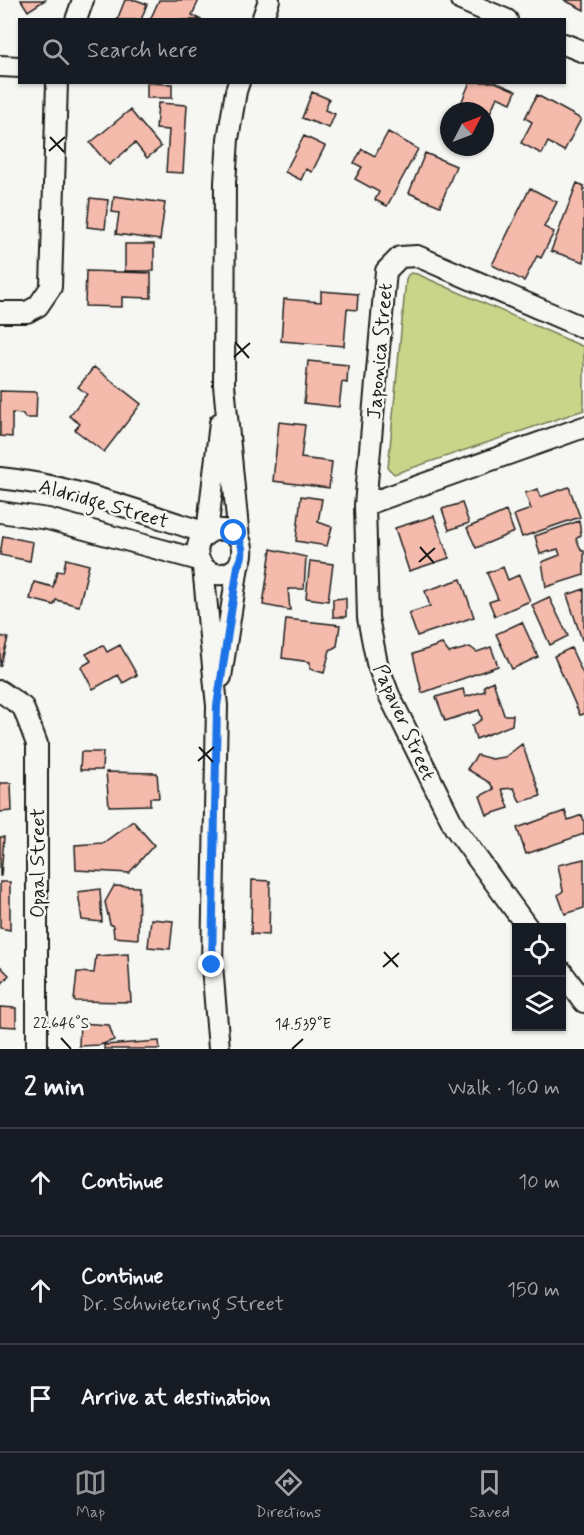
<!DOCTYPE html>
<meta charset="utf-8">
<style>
body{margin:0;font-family:Mynerve,sans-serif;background:#20242c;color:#f1f3f6}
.controls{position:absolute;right:18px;bottom:18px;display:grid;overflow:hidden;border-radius:0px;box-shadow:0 2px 4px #0004}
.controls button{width:54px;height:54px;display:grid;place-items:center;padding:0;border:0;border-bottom:2px solid #363941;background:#171b24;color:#f1f3f6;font:30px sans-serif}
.compass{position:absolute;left:440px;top:102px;width:54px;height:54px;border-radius:50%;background:#171b24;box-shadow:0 2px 4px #0004;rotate:48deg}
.stop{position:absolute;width:18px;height:18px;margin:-14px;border:4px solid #1a73e8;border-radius:50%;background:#fff}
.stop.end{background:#1a73e8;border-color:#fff;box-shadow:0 2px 6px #0008}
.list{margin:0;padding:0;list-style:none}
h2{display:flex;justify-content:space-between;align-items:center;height:78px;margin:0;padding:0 24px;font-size:26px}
h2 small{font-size:20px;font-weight:400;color:#9ea1a6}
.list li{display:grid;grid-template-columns:39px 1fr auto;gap:18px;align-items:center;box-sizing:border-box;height:108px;padding:0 24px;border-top:2px solid #363941}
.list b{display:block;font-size:22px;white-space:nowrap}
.list p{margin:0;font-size:20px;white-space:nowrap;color:#9ea1a6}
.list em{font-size:20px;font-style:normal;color:#9ea1a6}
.icon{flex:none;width:33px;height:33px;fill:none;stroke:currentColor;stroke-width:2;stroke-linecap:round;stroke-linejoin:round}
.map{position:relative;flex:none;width:584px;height:1049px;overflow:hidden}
.search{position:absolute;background:#171b24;box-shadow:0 2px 4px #0004;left:18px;right:18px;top:18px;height:66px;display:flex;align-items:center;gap:15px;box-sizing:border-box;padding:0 21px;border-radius:0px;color:#9ea1a6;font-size:22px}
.sheet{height:402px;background:#171b24}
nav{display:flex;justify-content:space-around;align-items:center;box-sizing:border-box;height:84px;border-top:2px solid #363941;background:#171b24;font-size:16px;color:#9ea1a6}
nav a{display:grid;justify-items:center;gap:3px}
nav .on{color:#919294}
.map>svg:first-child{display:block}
.green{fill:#c9d589;stroke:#727852;stroke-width:1.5}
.building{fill:#f4bbac;stroke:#1c1c1c;stroke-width:1.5}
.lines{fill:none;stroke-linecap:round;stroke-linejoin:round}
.minor-casing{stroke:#1c1c1c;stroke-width:24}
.minor{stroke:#f6f6f2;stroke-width:20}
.route{stroke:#1a73e8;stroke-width:8}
.ticks{fill:none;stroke:#1c1c1c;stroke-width:2}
.labels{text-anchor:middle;stroke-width:5;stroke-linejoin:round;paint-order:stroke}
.street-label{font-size:20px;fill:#1c1c1c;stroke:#f6f6f2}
.ticks-label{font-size:15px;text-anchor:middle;fill:#1c1c1c;stroke:#f6f6f2;stroke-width:5;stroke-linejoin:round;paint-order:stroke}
</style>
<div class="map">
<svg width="584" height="1049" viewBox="0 0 584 1049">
<rect width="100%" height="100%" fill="#f6f6f2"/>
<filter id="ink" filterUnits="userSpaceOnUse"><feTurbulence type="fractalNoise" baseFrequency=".0167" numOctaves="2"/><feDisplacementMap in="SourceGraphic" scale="12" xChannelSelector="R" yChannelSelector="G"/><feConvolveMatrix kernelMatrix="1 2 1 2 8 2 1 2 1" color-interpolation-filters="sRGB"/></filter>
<g filter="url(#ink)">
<!-- green -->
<path class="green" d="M411,273L417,274L584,347V410L394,474L388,468L406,279L408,275Z"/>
<!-- building -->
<path class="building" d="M21,0H45L28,11Z
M125,0H136L147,4L141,20H117Z
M159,0H199L192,15L201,20H150Z
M564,0H584V10Z
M470,82H495L516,91L511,103L497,97L487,120L485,119V111H467L459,108Z
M147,83L172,84V98H147Z
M312,92L329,99L325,110L335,114L329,128L302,118Z
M537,95L581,119L564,151L548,142L542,154L521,143L532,122L525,118Z
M158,103L187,105L183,173L166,172L169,130L156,129Z
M130,110L161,147L147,158L135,143L109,165L90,143Z
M388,132L418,149L387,206L375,200L379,192L355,179L362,167L354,163L362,149L375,156Z
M304,136L325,146L312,172L306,169L301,180L285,172Z
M425,153L456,166L440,206L409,193Z
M577,183L584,186V262L551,251Z
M530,188L557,202L544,227L554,232L541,258L537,256L524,281L492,265Z
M114,196L165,203L160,240L116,234L119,213L112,212Z
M90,198L108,200L105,229L87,227Z
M125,244H154V271H125Z
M86,271L151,273V298L122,297V307L85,306Z
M321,291L358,294L357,310L347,309L344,346L281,341L284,299L321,302Z
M308,361L348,365L347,383L342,382L339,407L304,403Z
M94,367L141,404L104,452L75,430L80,424L69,416L87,394L78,387Z
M0,391L37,392L36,418H25L23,414L12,413V437L0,436Z
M279,422L305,425L301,458L332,462L329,488L273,481Z
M569,487L580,517L522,537L514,515L531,509L525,493L538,489L540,497Z
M301,496L322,499L318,522L332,527L327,546L296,541Z
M462,503L469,523L449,530L442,509Z
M506,511L514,532L476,548L467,528Z
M434,516L449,558L409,571L395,528Z
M579,521L581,535L576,539L582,551H584V575L546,587L542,562L560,555L558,549L540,554L535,536Z
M3,536L33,542L30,561L0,555Z
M271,549L306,557L304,589H288L290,610L263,605Z
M66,559L89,565L79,606L56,600L54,605L30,599L34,582L53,587L57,571L63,572Z
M310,561L333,564L328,601L306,598Z
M503,567L508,580L519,575L530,601L495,616L489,602L498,599L487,573Z
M461,579L474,617L417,636L409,613L430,606L425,591Z
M584,589V640H582L567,595Z
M549,597L568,636L550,645L532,605Z
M346,598V617H333V599Z
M286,619L340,625L337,646L330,650L324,673L310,669V662L282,658Z
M522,622L538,657L512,669L496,634Z
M0,636L8,638L0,667Z
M442,644L449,653L470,647L477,652L491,647L498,666L422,693L413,654Z
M103,645L107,652L120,645L137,675L123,683L118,675L93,689L81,667L91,661L86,654Z
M571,648L584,676V714L580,715L554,656Z
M493,681L504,715H513L512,725L476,739L472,726L482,719L479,710L445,721L436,697L463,689L465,697L485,691L484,686Z
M522,744L541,796L520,802L514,788L502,789L509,808L487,815L480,796L494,789L490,783L467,769L477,755L492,759L505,757Z
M81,752H103L102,770H80Z
M106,772L157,773L159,798H150V805L109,806Z
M0,783H11L12,811L0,812Z
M565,811L568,820L582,815L584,821V834L526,854L517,828Z
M133,821L154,845L129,873L76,870L75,845L103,843Z
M0,837H4L1,876H0Z
M584,859V908L565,914L558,895L563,891L558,865Z
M252,880L270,881L269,935L251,934Z
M0,882H10V930L0,928Z
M114,886L139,887L138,939L114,937L113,926L110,924L105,902Z
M100,889L102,922L82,920L78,892Z
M151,919L173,921L170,949L148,947Z
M128,954L131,1002L74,1001L77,972L94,973L96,956Z
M0,966L9,975L0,986Z
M0,1007L16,1008V1027L0,1026Z
M80,1023L109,1025L114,1040L100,1045L79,1046Z
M159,1041L160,1049H104V1045Z"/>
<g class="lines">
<!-- minor casing -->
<g class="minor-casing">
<path id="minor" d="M461,0L507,20
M76,20L83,0
M262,20L269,0
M564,44L584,52
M0,66L20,67
M0,312H27L38,306L51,287L57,82
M0,478C71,485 139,512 207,533L220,423
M365,505L386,271L400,257L417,256L584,328
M0,512L48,519L199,560
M239,539L224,385L225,183L228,139L236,91L239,82
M203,567L217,706L212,965L219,1049
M221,677L238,566C245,554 244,537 229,531C222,529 216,529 210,532C180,547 209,593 238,566
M0,691L23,707L37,744V1049
M528,928L455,828L389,695L377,663L368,618L365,505L584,427
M562,972L584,1002"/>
</g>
<!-- minor -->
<use href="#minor" class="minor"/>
</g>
</g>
<g class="lines" filter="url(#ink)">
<!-- route -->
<path class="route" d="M212,965L217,706L238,566C245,554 244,544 234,533"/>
</g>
<!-- ticks -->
<path class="ticks" d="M50,137L64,152M49,151L65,137M235,342L249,358M234,357L250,343M420,547L434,563M419,562L435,548M199,747L213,762M198,761L214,747M384,952L398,967M383,967L399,953M61,1038L71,1049M292,1049L303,1039"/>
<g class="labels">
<!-- street labels -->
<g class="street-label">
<text transform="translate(379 351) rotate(-85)" y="7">Japonica Street</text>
<text transform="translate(104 503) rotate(16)" y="7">Aldridge Street</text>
<text transform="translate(405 722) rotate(66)" y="7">Papaver Street</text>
<text transform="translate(37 863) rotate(-90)" y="7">Opaal Street</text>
</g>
</g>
<g class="ticks-label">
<text x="61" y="1028">22.646°S</text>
<text x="303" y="1029">14.539°E</text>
</g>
</svg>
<div class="controls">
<button><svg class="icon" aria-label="locate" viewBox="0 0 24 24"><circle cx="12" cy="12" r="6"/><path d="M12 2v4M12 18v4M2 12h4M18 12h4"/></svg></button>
<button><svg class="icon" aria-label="layers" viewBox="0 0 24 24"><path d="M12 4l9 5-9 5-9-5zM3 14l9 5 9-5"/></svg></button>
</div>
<svg class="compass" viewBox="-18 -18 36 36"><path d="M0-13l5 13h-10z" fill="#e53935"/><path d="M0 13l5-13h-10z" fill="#9ea1a6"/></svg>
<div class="stop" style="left:234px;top:533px"></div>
<div class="stop end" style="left:212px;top:965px"></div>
<div class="search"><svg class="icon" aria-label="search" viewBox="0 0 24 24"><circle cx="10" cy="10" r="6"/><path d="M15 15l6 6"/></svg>Search here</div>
</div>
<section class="sheet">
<h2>2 min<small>Walk · 160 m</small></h2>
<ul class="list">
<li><svg class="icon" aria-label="ahead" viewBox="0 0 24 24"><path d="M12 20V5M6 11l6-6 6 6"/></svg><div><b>Continue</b></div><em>10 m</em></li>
<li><svg class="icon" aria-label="ahead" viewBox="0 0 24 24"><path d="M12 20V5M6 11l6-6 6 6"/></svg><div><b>Continue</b><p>Dr. Schwietering Street</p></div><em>150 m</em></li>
<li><svg class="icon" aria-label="arrive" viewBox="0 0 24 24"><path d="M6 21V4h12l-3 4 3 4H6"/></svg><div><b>Arrive at destination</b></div></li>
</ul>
</section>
<nav>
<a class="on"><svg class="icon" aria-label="map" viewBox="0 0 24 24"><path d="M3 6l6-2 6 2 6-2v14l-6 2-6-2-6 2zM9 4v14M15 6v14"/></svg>Map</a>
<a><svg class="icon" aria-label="directions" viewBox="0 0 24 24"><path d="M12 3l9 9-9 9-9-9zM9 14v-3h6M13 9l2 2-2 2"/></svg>Directions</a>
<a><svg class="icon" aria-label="saved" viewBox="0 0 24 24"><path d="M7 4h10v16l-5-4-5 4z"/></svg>Saved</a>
</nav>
